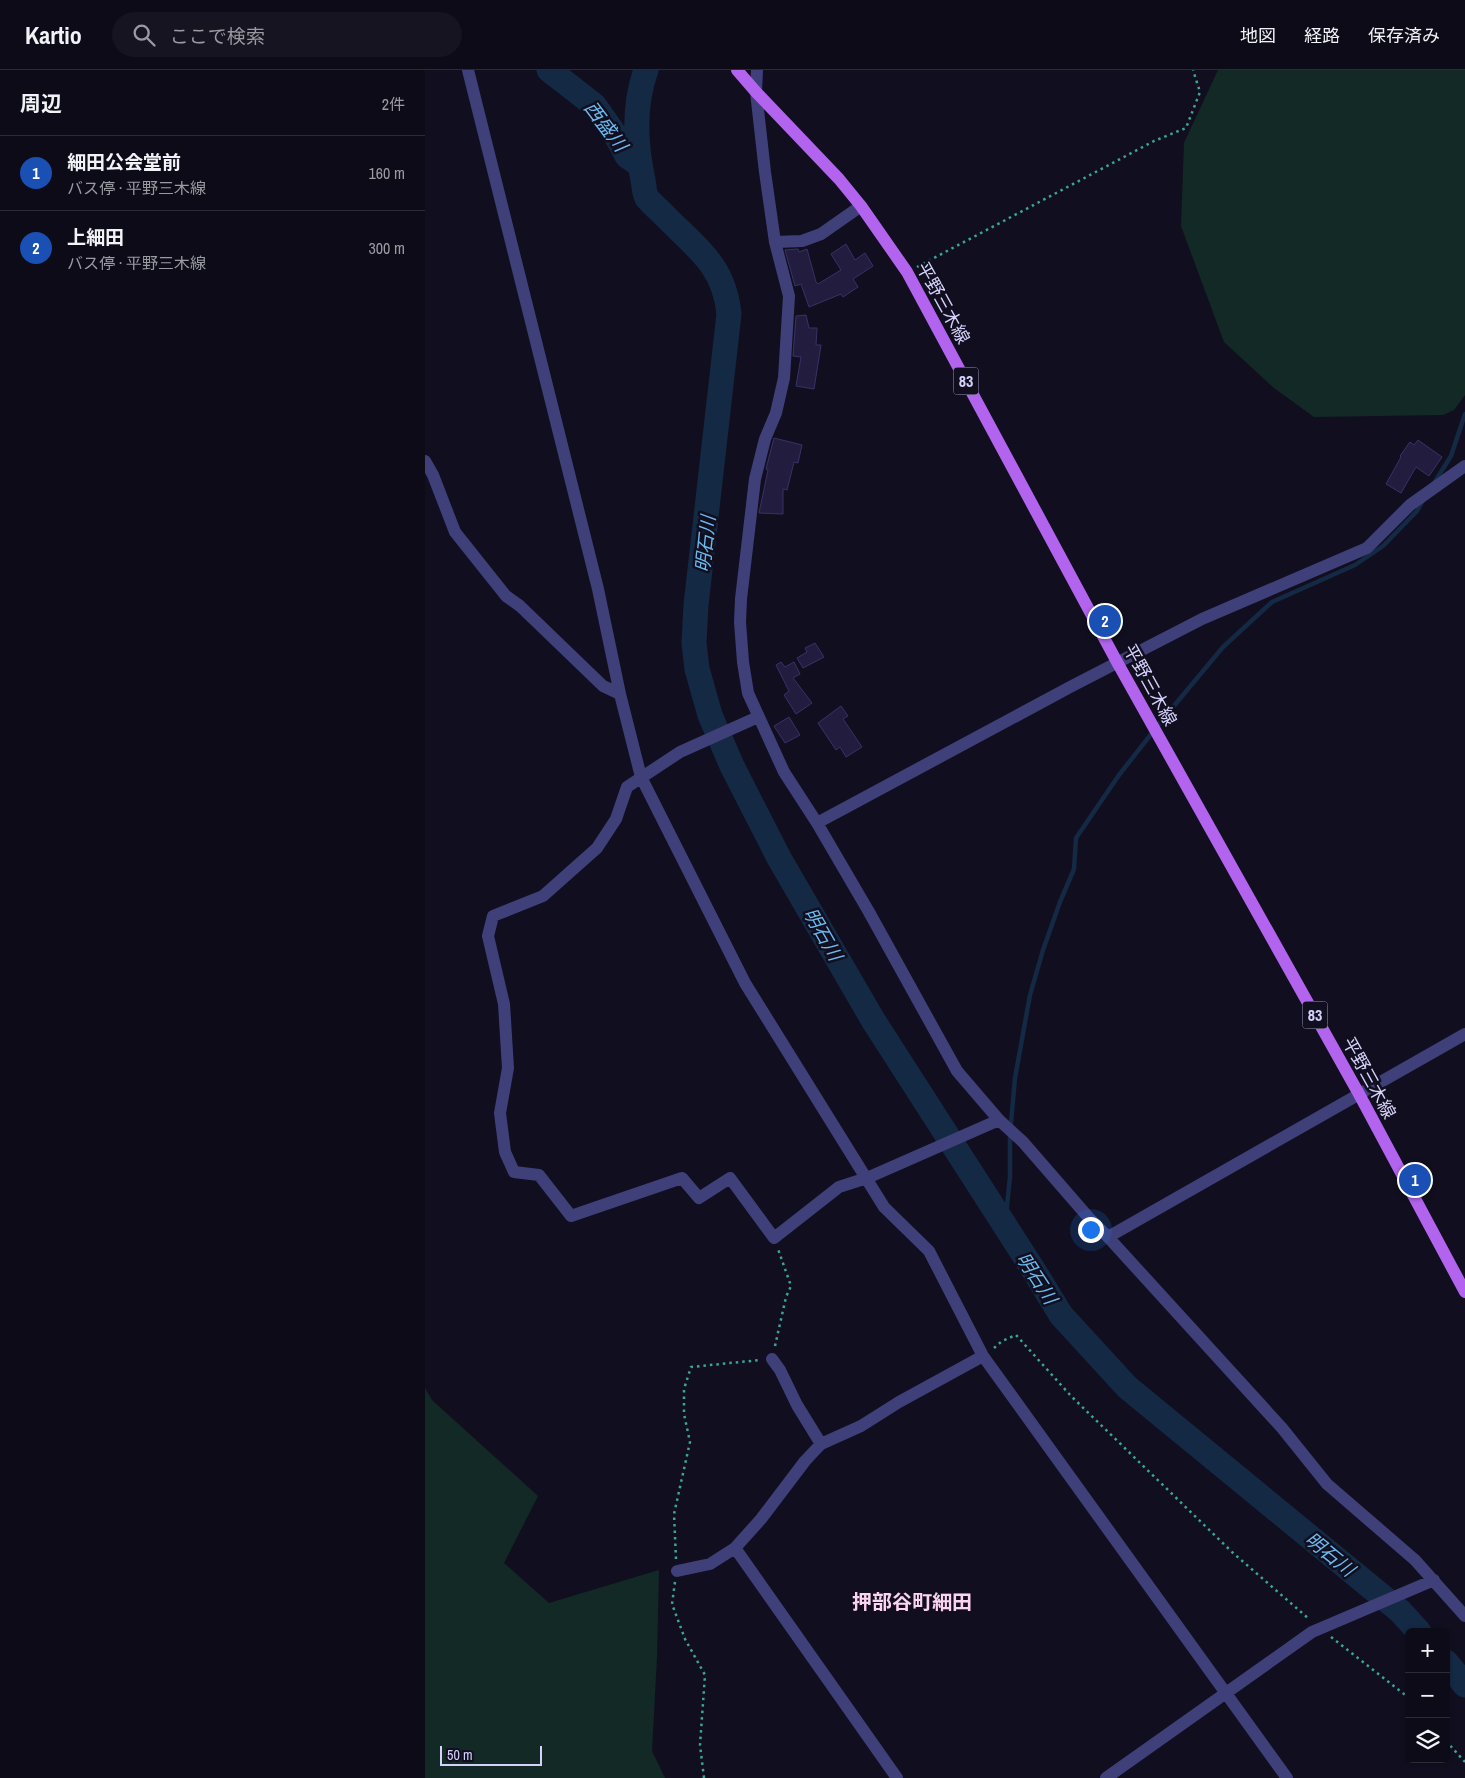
<!DOCTYPE html>
<html lang="ja">
<meta charset="utf-8">
<style>
body{margin:0;font-family:"Archivo Narrow","Noto Sans JP",sans-serif;background:#161420;color:#f1f3f6}
.controls{position:absolute;right:15px;bottom:15px;display:grid;overflow:hidden;border-radius:8px;box-shadow:0 1px 4px #0004}
.controls button{width:45px;height:45px;display:grid;place-items:center;padding:0;border:0;border-bottom:1px solid #2d2b36;background:#0d0b17;color:#f1f3f6;font:25px sans-serif}
.scale{position:absolute;left:15px;bottom:12px;width:102px;box-sizing:border-box;padding-left:5px;border:2px solid #d4d2fa;border-top:0;font-size:14px;line-height:18px;white-space:nowrap;color:#d4d2fa;-webkit-text-stroke:4px #110f1f;paint-order:stroke}
.you{position:absolute;left:665px;top:1159px;width:18px;height:18px;margin:-12px;border:4px solid #fff;border-radius:50%;background:#1a73e8;box-shadow:0 0 0 8px #1a73e833}
.badge{display:grid;place-items:center;width:32px;height:32px;border-radius:50%;background:#7c3aed;color:#fff;font-size:16px;font-weight:700}
.pin{position:absolute;translate:-50% -50%;border:2px solid #fff;box-shadow:0 1px 5px #0006}
.list{margin:0;padding:0;list-style:none}
h2{display:flex;justify-content:space-between;align-items:center;height:65px;margin:0;padding:0 20px;font-size:21px}
h2 small{font-size:16px;font-weight:400;color:#9a9ba1}
.list li{display:grid;grid-template-columns:32px 1fr auto;gap:15px;align-items:center;box-sizing:border-box;height:75px;padding:0 20px;border-top:1px solid #2d2b36}
.list b{display:block;font-size:19px;white-space:nowrap}
.list p{margin:0;font-size:16px;white-space:nowrap;color:#9a9ba1}
.list em{font-size:16px;font-style:normal;color:#9a9ba1}
.icon{flex:none;width:28px;height:28px;fill:none;stroke:currentColor;stroke-width:2;stroke-linecap:round;stroke-linejoin:round}
.map{position:relative;flex:none;width:1040px;height:1708px;overflow:hidden}
header{display:flex;align-items:center;gap:30px;box-sizing:border-box;height:70px;padding:0 25px;background:#0d0b17;border-bottom:1px solid #2d2b36}
header strong{font-size:24px}
nav{display:flex;gap:28px;margin-inline-start:auto;font-size:18px}
.search{width:350px;height:45px;background:#161420;display:flex;align-items:center;gap:12px;box-sizing:border-box;padding:0 18px;border-radius:28px;color:#9a9ba1;font-size:19px}
main{display:flex}
aside{flex:1;background:#0d0b17}
.map>svg:first-child{display:block}
.green{fill:#132926}
.lines{fill:none;stroke-linecap:round;stroke-linejoin:round}
.stream{stroke:#142944;stroke-width:4.5}
.river{stroke:#142944;stroke-width:25}
.building{fill:#221d3e;stroke:#393168}
.path{stroke:#3aa699;stroke-width:2.5;stroke-dasharray:2.5 4;stroke-linecap:butt}
.minor{stroke:#3f407a;stroke-width:12}
.major{stroke:#b364ef;stroke-width:12}
.labels{text-anchor:middle;stroke-width:5;stroke-linejoin:round;paint-order:stroke}
.shield{fill:#110f1f;stroke:#9a98b8;stroke-width:1}
.shield-label{font-size:16px;font-weight:bold;fill:#d4d2fa}
.street-label{font-size:18px;fill:#d4d2fa;stroke:#110f1f}
.water-label{font-size:19px;font-style:italic;fill:#6abaf0;stroke:#110f1f}
.quarter-label{font-size:20px;font-weight:bold;fill:#fbd4ef;stroke:#110f1f}
</style>
<header>
<strong>Kartio</strong>
<div class="search"><svg class="icon" aria-label="search" viewBox="0 0 24 24"><circle cx="10" cy="10" r="6"/><path d="M15 15l6 6"/></svg>ここで検索</div>
<nav><a>地図</a><a>経路</a><a>保存済み</a></nav>
</header>
<main>
<aside>
<h2>周辺<small>2件</small></h2>
<ul class="list">
<li><span class="badge" style="background:#1a4fb4">1</span><div><b>細田公会堂前</b><p>バス停 · 平野三木線</p></div><em>160 m</em></li>
<li><span class="badge" style="background:#1a4fb4">2</span><div><b>上細田</b><p>バス停 · 平野三木線</p></div><em>300 m</em></li>
</ul>
</aside>
<div class="map">
<svg width="1040" height="1708" viewBox="0 0 1040 1708">
<rect width="100%" height="100%" fill="#110f1f"/>
<!-- green -->
<path class="green" d="M793,0H1040V325L1029,340L1018,345L889,347L849,318L799,272L756,156L759,73Z
M0,1318L7,1330L113,1426L79,1493L124,1533L234,1500L232,1587L227,1681L240,1708H0Z"/>
<g class="lines">
<!-- stream -->
<path class="stream" d="M1009,413L1026,386L1040,344
M580,1155L585,1107V1064L590,1008L605,925L618,880L635,832L649,799L651,768L694,705L738,649L798,577L847,532L930,495L958,476L992,441L997,432"/>
<!-- river -->
<path class="river" d="M124,0L169,35L193,69L202,86L214,94
M221,0C208,36 210,73 218,110C219,115 219,123 222,128C227,134 233,139 239,145C271,178 299,194 304,244L271,535L269,573L272,599L285,645L307,696L354,788L448,950L611,1204L636,1245L702,1317L975,1541L994,1562
M1021,1592L1040,1615"/>
</g>
<!-- building -->
<path class="building" d="M421,174L430,190L440,183L448,196L428,209L433,217L418,227L416,224L384,237L376,214L370,216L360,180L373,179L374,182L382,179L391,212L393,214L416,200L406,184Z
M381,245L384,258H392L391,275H396L389,319L371,316L376,287L368,286L371,246Z
M349,368L377,375L373,393L369,392L362,420L358,419V444L334,443L343,400L341,399Z
M993,370L1017,387L1004,406L991,397L976,423L961,414L976,387L975,386L985,372L989,375Z
M390,573L399,587L378,598L372,588L382,582L380,578Z
M356,592L360,597L369,592L375,604L368,608L387,633L371,644L359,625L364,621L351,595Z
M416,636L423,646L418,649L437,677L421,687L415,677L411,680L393,653Z
M364,647L375,665L360,673L349,656Z"/>
<g class="lines">
<!-- path -->
<path class="path" d="M492,197L729,71L761,58L775,22L768,0
M350,1276L361,1227L366,1216L353,1179
M569,1278L577,1271L591,1265L646,1326L807,1482L884,1549
M251,1489L249,1444L265,1372L259,1344V1319L266,1297L335,1290
M250,1512L247,1534L260,1569L280,1605L275,1675L279,1708
M906,1567L984,1628
M1021,1671L1040,1692"/>
<!-- minor -->
<path class="minor" d="M43,0L173,519L195,624L216,707L320,913L459,1137L504,1181L558,1286L862,1708
M332,0L331,22L340,102L350,172L364,226L359,308L351,343L340,369L330,409L316,529L315,552L318,592L323,623L359,702L392,753L444,842L532,1001L574,1050L598,1072L664,1148L683,1167L857,1358L902,1414L990,1490L1040,1546
M350,172L377,171L396,164L436,136
M0,391L8,405L30,462L81,526L95,536L178,616L195,624
M333,647L255,682L202,717L191,749L172,778L118,826L68,846L63,866L79,934L83,998L75,1043L80,1082L89,1102L114,1105L146,1146L257,1108L274,1128L305,1108L349,1168L414,1117L442,1108L574,1050
M392,753L647,616L777,549L942,478L985,435L1040,396
M683,1167L1040,964
M347,1289L355,1300L372,1335L396,1374
M310,1478L336,1449L380,1391L396,1374L436,1356L474,1332L558,1286
M252,1501L285,1494L310,1478L472,1708
M681,1708L887,1562L1009,1510"/>
<!-- major -->
<path class="major" d="M312,0L331,22L414,109L436,136L482,202L692,592L934,1024L1040,1222"/>
</g>
<g class="labels">
<!-- shield labels -->
<g class="shield">
<rect x="528.5" y="297.5" width="25" height="27" rx="4"/>
<rect x="877.5" y="931.5" width="25" height="27" rx="4"/>
</g>
<g class="shield-label">
<text x="541" y="317">83</text>
<text x="890" y="951">83</text>
</g>
<!-- street labels -->
<g class="street-label">
<text transform="translate(518 233) rotate(61)" y="6">平野三木線</text>
<text transform="translate(725 615) rotate(61)" y="6">平野三木線</text>
<text transform="translate(944 1008) rotate(61)" y="6">平野三木線</text>
</g>
<!-- water labels -->
<g class="water-label">
<text transform="translate(181 56) rotate(53)" y="7">西盛川</text>
<text transform="translate(280 474) rotate(-84)" y="7">明石川</text>
<text transform="translate(398 864) rotate(60)" y="7">明石川</text>
<text transform="translate(612 1208) rotate(57)" y="7">明石川</text>
<text transform="translate(905 1484) rotate(39)" y="7">明石川</text>
</g>
<!-- quarter labels -->
<g class="quarter-label">
<text x="487" y="1539">押部谷町細田</text>
</g>
</g>
</svg>
<div class="controls">
<button>+</button>
<button>−</button>
<button><svg class="icon" aria-label="layers" viewBox="0 0 24 24"><path d="M12 4l9 5-9 5-9-5zM3 14l9 5 9-5"/></svg></button>
</div>
<div class="scale">50 m</div>
<div class="you"></div>
<div class="pin badge" style="left:990px;top:1110px;background:#1a4fb4">1</div>
<div class="pin badge" style="left:680px;top:551px;background:#1a4fb4">2</div>
</div>
</main>
